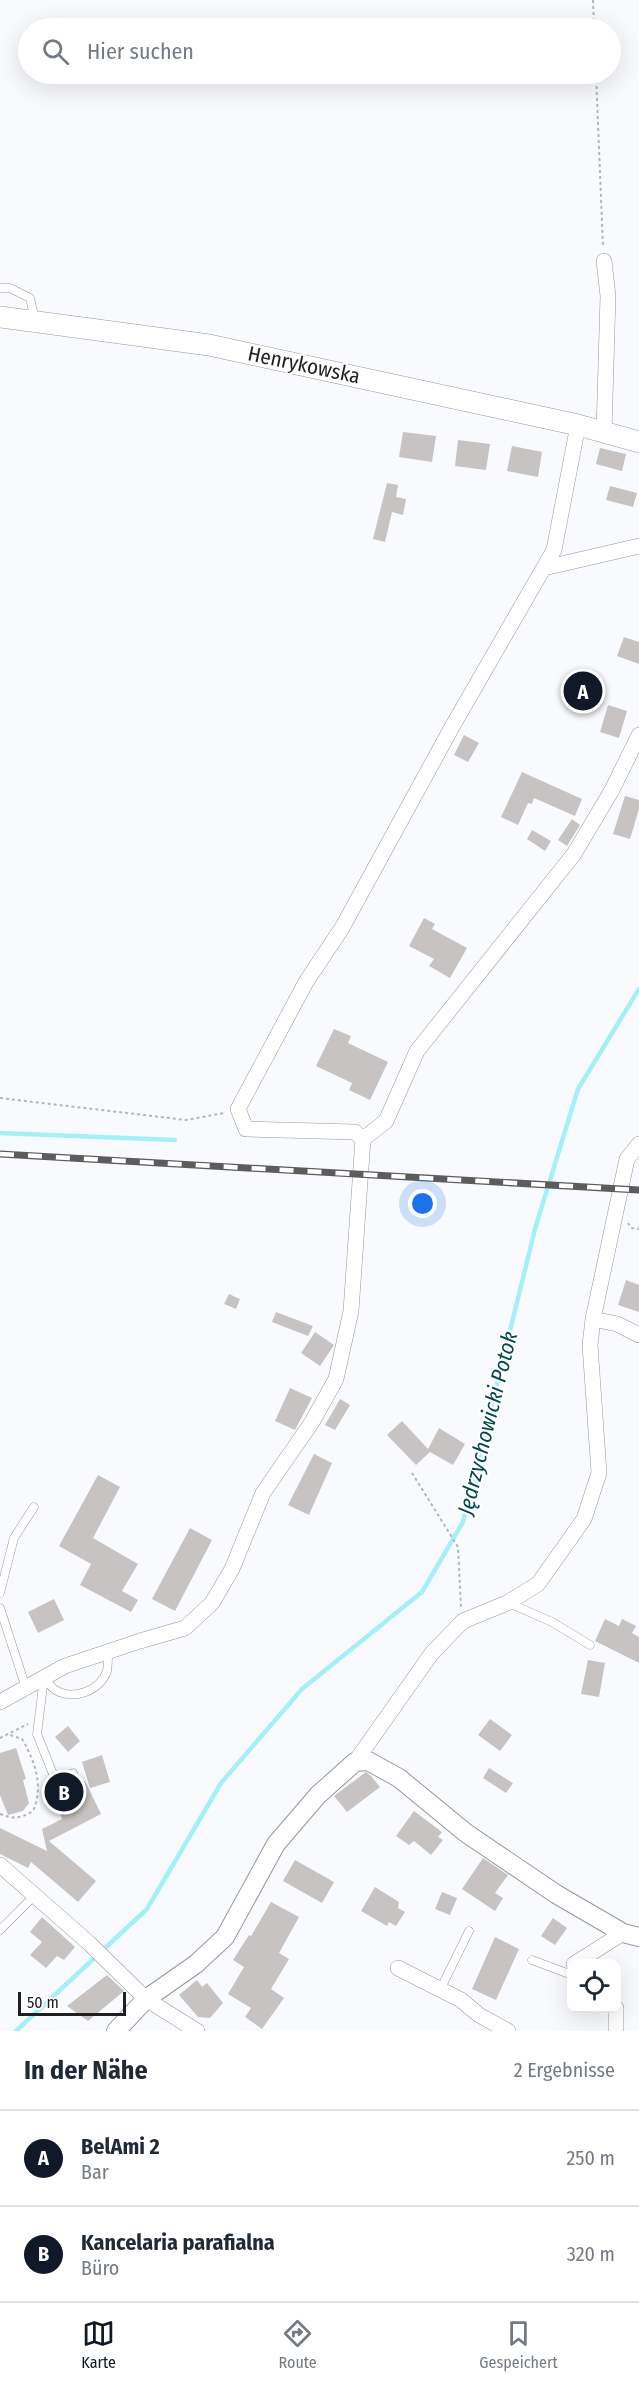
<!DOCTYPE html>
<html lang="de">
<meta charset="utf-8">
<style>
body{margin:0;font-family:"Fira Sans Condensed",sans-serif;background:#f6f6f7;color:#1f2937}
.controls{position:absolute;right:18px;bottom:18px;display:grid;overflow:hidden;border-radius:12px;box-shadow:0 6px 24px #0002}
.controls button{width:54px;height:54px;display:grid;place-items:center;padding:0;border:0;border-bottom:2px solid #e0e1e3;background:#fff;color:#1f2937;font:30px sans-serif}
.scale{position:absolute;left:18px;bottom:15px;width:108px;box-sizing:border-box;padding-left:6px;border:3px solid #1f1f20;border-top:0;font-size:16px;line-height:21px;white-space:nowrap;color:#1f1f20;-webkit-text-stroke:4px #fff;paint-order:stroke}
.you{position:absolute;left:423px;top:1204px;width:21px;height:21px;margin:-15px;border:4px solid #fff;border-radius:50%;background:#1a73e8;box-shadow:0 0 0 9px #1a73e833}
.badge{display:grid;place-items:center;width:39px;height:39px;border-radius:50%;background:#111827;color:#fff;font-size:20px;font-weight:700}
.pin{position:absolute;translate:-50% -50%;border:3px solid #fff;box-shadow:0 2px 6px #0006}
.list{margin:0;padding:0;list-style:none}
h2{display:flex;justify-content:space-between;align-items:center;height:78px;margin:0;padding:0 24px;font-size:26px}
h2 small{font-size:20px;font-weight:400;color:#747a83}
.list li{display:grid;grid-template-columns:39px 1fr auto;gap:18px;align-items:center;box-sizing:border-box;height:96px;padding:0 24px;border-top:2px solid #e0e1e3}
.list b{display:block;font-size:22px;white-space:nowrap}
.list p{margin:0;font-size:20px;white-space:nowrap;color:#747a83}
.list em{font-size:20px;font-style:normal;color:#747a83}
.icon{flex:none;width:33px;height:33px;fill:none;stroke:currentColor;stroke-width:2;stroke-linecap:round;stroke-linejoin:round}
.map{position:relative;flex:none;width:639px;height:2031px;overflow:hidden}
.search{position:absolute;background:#fff;box-shadow:0 6px 24px #0002;left:18px;right:18px;top:18px;height:66px;display:flex;align-items:center;gap:15px;box-sizing:border-box;padding:0 21px;border-radius:33px;color:#747a83;font-size:22px}
.sheet{height:270px;background:#fff}
nav{display:flex;justify-content:space-around;align-items:center;box-sizing:border-box;height:84px;border-top:2px solid #e0e1e3;background:#fff;font-size:16px;color:#747a83}
nav a{display:grid;justify-items:center;gap:3px}
nav .on{color:#111827}
.map>svg:first-child{display:block}
.lines{fill:none;stroke-linecap:round;stroke-linejoin:round}
.stream{stroke:#a4f0f9;stroke-width:4.5}
.building{fill:#c7c3c2}
.service-casing{stroke:#96979a;stroke-width:9}
.minor-casing{stroke:#96979a;stroke-width:16}
.tertiary-casing{stroke:#96979a;stroke-width:20}
.secondary-casing{stroke:#96979a;stroke-width:22}
.path{stroke:#b4b5b7;stroke-width:2;stroke-dasharray:3 3;stroke-linecap:butt}
.service{stroke:#fff;stroke-width:8}
.minor{stroke:#fff;stroke-width:15}
.tertiary{stroke:#fff;stroke-width:18}
.secondary{stroke:#fff;stroke-width:21}
.rail-casing{stroke:#5c5c5d;stroke-width:7}
.rail{stroke:#fff;stroke-width:4.5;stroke-dasharray:14;stroke-linecap:butt}
.labels{text-anchor:middle;stroke-width:4.5;stroke-linejoin:round;paint-order:stroke}
.street-label{font-size:21px;fill:#1f1f20;stroke:#fff}
.water-label{font-size:22px;font-style:italic;fill:#01474e;stroke:#fff}
</style>
<div class="map">
<svg width="639" height="2031" viewBox="0 0 639 2031">
<rect width="100%" height="100%" fill="#f9fafd"/>
<g class="lines">
<!-- stream -->
<path class="stream" d="M0,1133L175,1140
M16,2031L147,1909L221,1783L302,1689L422,1592L463,1522L535,1229L578,1089L639,989"/>
</g>
<!-- building -->
<path class="building" d="M403,432L436,436L432,462L399,457Z
M458,440L490,444L486,470L455,466Z
M512,446L542,452L538,477L507,471Z
M600,448L626,454L622,471L596,464Z
M387,483L398,485L396,497L406,499L403,515L392,512L385,542L373,539Z
M610,486L637,493L633,507L606,500Z
M624,637L639,642V664L617,656Z
M568,678L603,690L599,704L563,693Z
M608,705L627,711L619,738L600,732Z
M464,735L479,743L468,762L454,755Z
M522,772L582,799L575,816L534,798L532,804L528,803L518,825L501,817Z
M625,796L639,800V809L630,839L613,834Z
M572,819L580,825L567,846L558,840Z
M532,830L551,841L545,851L527,839Z
M424,918L435,924L432,929L467,948L450,978L429,966L434,959L409,946Z
M334,1029L351,1036L348,1043L388,1062L370,1100L349,1090L352,1083L316,1066Z
M626,1280L639,1285V1312L618,1305Z
M229,1294L240,1299L236,1309L224,1304Z
M276,1312L313,1326L308,1336L272,1322Z
M315,1332L334,1345L320,1366L301,1353Z
M290,1388L312,1398L295,1430L275,1421Z
M340,1399L350,1405L335,1430L325,1425Z
M402,1421L428,1449L439,1428L465,1444L453,1465L430,1452L416,1465L387,1435Z
M314,1454L332,1463L309,1515L288,1505Z
M98,1475L120,1487L93,1538L138,1564L122,1591L138,1600L131,1612L80,1585L91,1564L59,1546Z
M190,1528L212,1540L175,1611L152,1599Z
M54,1599L64,1620L38,1633L28,1612Z
M605,1619L619,1626L622,1619L636,1626L632,1633L639,1637V1663L595,1641Z
M588,1660L605,1663L599,1697L581,1694Z
M490,1719L512,1735L500,1751L478,1735Z
M68,1726L80,1741L68,1752L55,1737Z
M16,1748L26,1779L23,1780L29,1803L23,1811L8,1815L0,1795V1753Z
M102,1755L110,1782L90,1788L82,1762Z
M489,1768L513,1783L506,1793L483,1778Z
M366,1772L371,1776L380,1787L347,1812L334,1796Z
M85,1781L101,1814L49,1841L96,1881L78,1902L31,1862L28,1868L0,1854V1828L47,1851L42,1829L62,1819L53,1791Z
M414,1811L442,1832L438,1837L443,1840L431,1855L414,1841L409,1845L396,1836Z
M483,1858L508,1875L495,1893L503,1898L495,1911L462,1889Z
M295,1860L334,1882L322,1903L283,1881Z
M375,1887L399,1902L398,1908L405,1912L396,1926L389,1922L387,1926L361,1911Z
M442,1892L457,1898L450,1915L435,1909Z
M271,1902L299,1917L279,1953L289,1959L271,1989L284,1998L262,2029L245,2017L251,2008L228,1994L244,1967L233,1960L249,1935L251,1936Z
M42,1917L75,1947L64,1960L57,1956L46,1968L30,1955L42,1942L30,1932Z
M553,1918L567,1928L555,1945L541,1936Z
M495,1937L519,1949L496,2000L472,1989Z
M107,1975L124,1991L88,2021L67,2006Z
M197,1980L202,1987L207,1983L223,2003L210,2018L198,2017L179,1995Z"/>
<g class="lines">
<!-- service casing -->
<g class="service-casing">
<path id="service" d="M0,288H10L30,298L35,320
M0,1593L14,1538L34,1507
M509,1603L552,1622L590,1645
M0,1608L26,1688
M44,1678L37,1734L55,1779L73,1773
M44,1678C47,1681 50,1686 54,1689C71,1701 100,1692 107,1671C108,1666 108,1658 108,1652
M0,1930L35,1895
M532,1960L572,1975
M440,1990L469,1931"/>
</g>
<!-- minor casing -->
<g class="minor-casing">
<path id="minor" d="M604,261L608,296L604,431
M544,568L639,546
M363,1139L355,1132L246,1129L238,1109L306,982L342,928L452,727L554,550L578,425
M593,1319L617,1324L639,1335
M0,1702L65,1666L140,1641L185,1628L212,1603L232,1569L263,1493L312,1422L336,1379L351,1311L363,1139L386,1121L417,1051L574,854L612,790L639,735
M355,1762L432,1653L463,1621L507,1603L538,1584L584,1519L599,1473L590,1345L593,1319L627,1159L639,1144
M0,1865L90,1944L146,1999L197,2031
M574,1964L623,1933
M398,1968L461,2000L479,2015L508,2031
M616,2008V2031"/>
</g>
<!-- tertiary casing -->
<g class="tertiary-casing">
<path id="tertiary" d="M116,2031L146,1999L196,1964L225,1937L276,1844L318,1795L355,1762L368,1761L399,1778L466,1833L556,1894L623,1933L639,1937"/>
</g>
<!-- secondary casing -->
<g class="secondary-casing">
<path id="secondary" d="M0,317L209,345L578,425L639,442"/>
</g>
<!-- path -->
<path class="path" d="M593,0L594,28
M596,74L603,247
M0,1098L186,1120L224,1113
M628,1223L631,1228L639,1229
M412,1473L458,1547L461,1607
M0,1738L28,1724
M0,1814C13,1819 21,1819 33,1811C44,1786 35,1761 22,1739L7,1734"/>
<!-- service -->
<use href="#service" class="service"/>
<!-- minor -->
<use href="#minor" class="minor"/>
<!-- tertiary -->
<use href="#tertiary" class="tertiary"/>
<!-- secondary -->
<use href="#secondary" class="secondary"/>
<!-- rail casing -->
<g class="rail-casing">
<path id="rail" d="M0,1154L639,1190"/>
</g>
<!-- rail -->
<use href="#rail" class="rail"/>
</g>
<g class="labels">
<!-- street labels -->
<g class="street-label">
<text transform="translate(304 365) rotate(12)" y="7">Henrykowska</text>
</g>
<!-- water labels -->
<g class="water-label">
<text transform="translate(487 1423) rotate(-76)" y="8">Jędrzychowicki Potok</text>
</g>
</g>
</svg>
<div class="controls">
<button><svg class="icon" aria-label="locate" viewBox="0 0 24 24"><circle cx="12" cy="12" r="6"/><path d="M12 2v4M12 18v4M2 12h4M18 12h4"/></svg></button>
</div>
<div class="scale">50 m</div>
<div class="you"></div>
<div class="pin badge" style="left:583px;top:691px">A</div>
<div class="pin badge" style="left:64px;top:1792px">B</div>
<div class="search"><svg class="icon" aria-label="search" viewBox="0 0 24 24"><circle cx="10" cy="10" r="6"/><path d="M15 15l6 6"/></svg>Hier suchen</div>
</div>
<section class="sheet">
<h2>In der Nähe<small>2 Ergebnisse</small></h2>
<ul class="list">
<li><span class="badge">A</span><div><b>BelAmi 2</b><p>Bar</p></div><em>250 m</em></li>
<li><span class="badge">B</span><div><b>Kancelaria parafialna</b><p>Büro</p></div><em>320 m</em></li>
</ul>
</section>
<nav>
<a class="on"><svg class="icon" aria-label="map" viewBox="0 0 24 24"><path d="M3 6l6-2 6 2 6-2v14l-6 2-6-2-6 2zM9 4v14M15 6v14"/></svg>Karte</a>
<a><svg class="icon" aria-label="directions" viewBox="0 0 24 24"><path d="M12 3l9 9-9 9-9-9zM9 14v-3h6M13 9l2 2-2 2"/></svg>Route</a>
<a><svg class="icon" aria-label="saved" viewBox="0 0 24 24"><path d="M7 4h10v16l-5-4-5 4z"/></svg>Gespeichert</a>
</nav>
